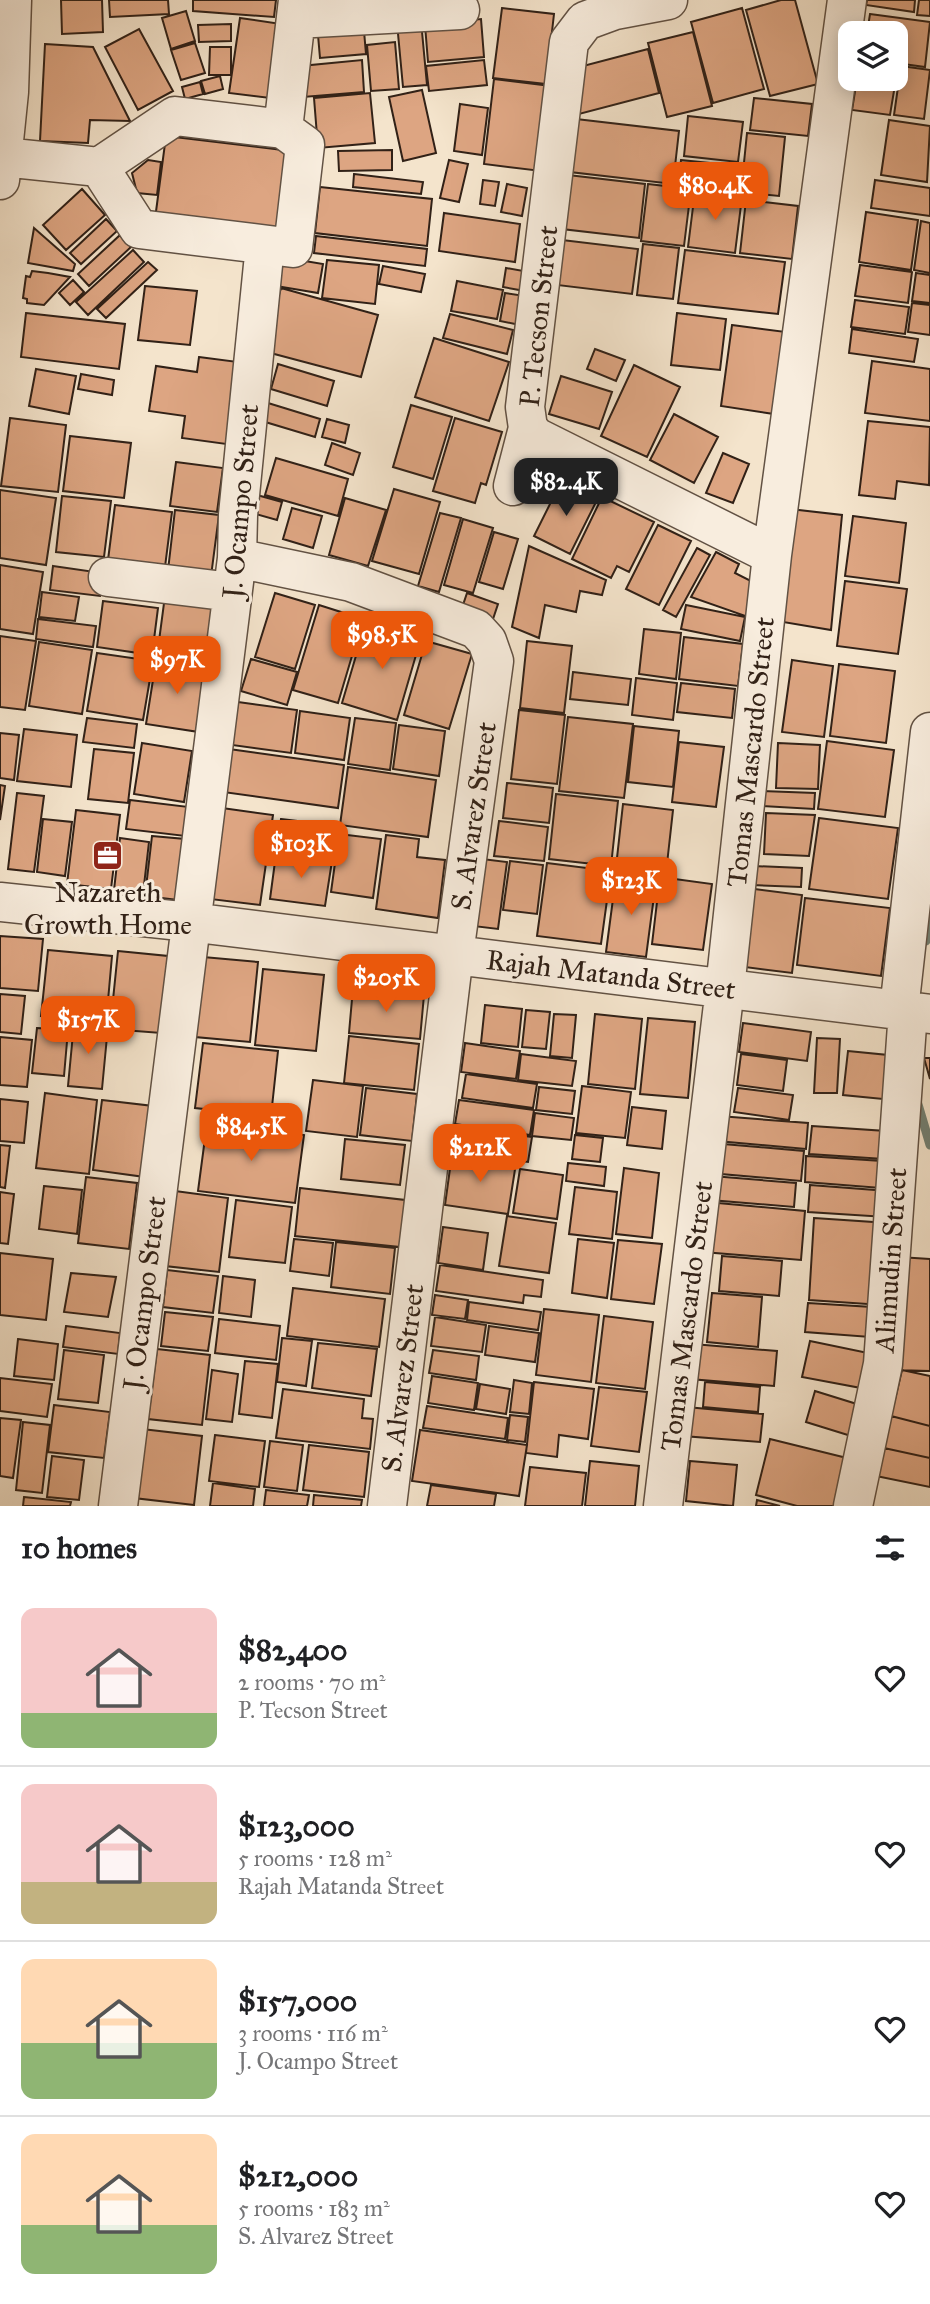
<!DOCTYPE html>
<html lang="en">
<head>
<meta charset="utf-8">
<style>
	:root { --surface:#fff; --page:#f6f6f6; --text:#202124; --muted:#757577; --line:#e0e0e0; --accent:#ea580c }
	body { margin:0; font-family:"IM FELL Great Primer",serif; background:var(--page); color:var(--text); height:100vh; display:flex; flex-direction:column; font-size:26px; white-space:nowrap }
	* { box-sizing:border-box; margin:0 }
	p { font-size:23px; color:var(--muted) }
	.icon { flex:none; width:38px; height:38px; fill:none; stroke:currentColor; stroke-width:2; stroke-linecap:round; stroke-linejoin:round }
	.map { position:relative; height:1506px; overflow:hidden }
	.drawer { display:flex; flex-direction:column; background:var(--surface); flex:1 }
	.drawer>* { flex:none }
	.controls { position:absolute; left:838px; top:21px; display:grid; gap:14px }
	.controls a { display:grid; place-items:center; width:70px; height:70px; border-radius:14px; background:var(--surface); box-shadow:0 4px 18px #0003; font-size:35px }
	.price { position:absolute; translate:-50% -60px; padding:0 16px; border-radius:14px; background:var(--accent); color:#fff; font-size:23px; line-height:46px; filter:drop-shadow(0 2px 4px #0008) }
	.price::after { content:''; position:absolute; left:50%; top:42px; width:21px; height:16px; margin-left:-10px; background:inherit; clip-path:polygon(0 0,100% 0,50% 100%) }
	.price.current { background:#222; color:#fff }
	ul { padding:0; list-style:none }
	li { display:flex; align-items:center; gap:21px; height:175px; padding:0 21px }
	li+li { border-top:2px solid var(--line) }
	li span { display:grid; place-items:center; flex:none; width:196px; height:140px; border-radius:14px; color:#555 }
	li>.icon { margin-inline-start:auto }
	span .icon { width:84px; height:84px; fill:#fffc; stroke-width:1 }
	li b { font-size:30px }
	h2 { display:flex; justify-content:space-between; align-items:center; height:84px; padding:0 21px; font-size:30px }
	.map>svg:first-child { display:block }
	.lines { fill:none; stroke-linecap:round; stroke-linejoin:round }
	.stream { stroke:#728073; stroke-width:9 }
	.building { fill:#dda582; stroke:#312117; stroke-width:2 }
	.minor-casing { stroke:#625244; stroke-width:41 }
	.minor { stroke:#f8edde; stroke-width:38 }
	.labels { text-anchor:middle; stroke-width:6; stroke-linejoin:round; paint-order:stroke }
	.street-label { font-size:28px; fill:#312117; stroke:#f8edde }
	.poi-label { font-size:28px; fill:#312117; stroke:#f8edde }
</style>
</head>
<body>
<div class="map">
<svg width="930" height="1506" viewBox="0 0 930 1506">
	<rect width="100%" height="100%" fill="#f4e4cc"/>
	<filter id="stains"><feTurbulence type="fractalNoise" baseFrequency=".00286" numOctaves="4"/><feColorMatrix values="0 0 0 0 .2 0 0 0 0 .09 0 0 0 0 .02 0 0 0 .5 -.17"/></filter>
	<radialGradient id="worn" r=".72"><stop offset=".6" stop-color="#630" stop-opacity="0"/><stop offset="1" stop-color="#630" stop-opacity=".3"/></radialGradient>
	<g class="lines">
		<path class="stream" d="M926,941L930,912
			M917,1101L930,1145"/>
	</g>
	<path class="building" d="M61,0H102L103,32L62,34Z
		M109,0H168L169,14L110,17Z
		M193,0H276L274,17L193,11Z
		M781,0H795L818,84L770,96L746,10Z
		M867,0H915L914,12L866,5Z
		M919,0H930V16L917,15Z
		M502,8L554,14L546,84L493,78Z
		M742,8L764,89L713,103L691,22Z
		M186,11L195,41L171,49L162,18Z
		M870,14L930,22L925,67L896,63V33H867Z
		M240,18L288,25L278,99L229,93Z
		M481,19L484,57L428,62L425,25Z
		M421,21L427,85L403,87L397,23Z
		M231,24V41L199,42L198,25Z
		M139,29L173,91L138,110L105,47Z
		M364,31L366,54L320,58L318,35Z
		M693,32L712,106L667,117L648,43Z
		M395,42L399,89L371,91L367,45Z
		M195,43L205,73L181,80L171,50Z
		M45,44L93,47L130,121L90,120L88,143L40,141Z
		M210,47H231V75H209Z
		M648,49L659,93L579,114L583,66Z
		M362,60L364,92L303,97L301,66Z
		M484,60L487,85L429,91L426,66Z
		M901,66L930,70L924,119L894,115Z
		M220,76L223,89L205,94L201,81Z
		M494,79L551,86L541,171L484,164Z
		M857,79H896L890,115L852,110Z
		M200,82L203,94L185,99L182,87Z
		M422,90L436,153L403,161L389,97Z
		M370,93L375,143L318,148L314,98Z
		M754,98L812,104L808,136L750,130Z
		M460,104L488,108L482,155L454,151Z
		M688,116L743,122L738,162L684,156Z
		M576,119L679,131L673,184L570,172Z
		M889,120L930,126L927,182L881,175Z
		M747,133L785,137L779,196L741,192Z
		M166,136L299,152L289,235L155,219Z
		M392,150V170L339,171L338,151Z
		M148,160L161,162L157,195L137,193L132,173Z
		M449,160L468,164L459,202L440,198Z
		M681,160L738,166L734,193L678,186Z
		M354,174L423,182L421,194L353,187Z
		M568,175L645,184L639,238L562,229Z
		M483,180L499,182L495,206L480,204Z
		M875,180L930,188V216L871,208Z
		M507,184L527,188L522,216L501,212Z
		M648,184L691,189L684,246L641,241Z
		M320,187L432,199L427,246L315,233Z
		M82,189L105,215L66,250L43,225Z
		M695,191L742,197L735,253L688,247Z
		M746,200L798,206L792,259L740,253Z
		M866,212L918,220L911,270L859,262Z
		M444,213L520,224L515,262L439,251Z
		M106,219L117,231L81,264L70,253Z
		M921,221L930,223V273L914,270Z
		M34,228L75,264L73,271L28,263Z
		M120,235L131,247L89,286L78,274Z
		M316,236L427,249L425,266L314,253Z
		M562,240L638,249L632,294L557,285Z
		M643,244L679,248L673,299L637,295Z
		M133,250L144,262L88,315L76,302Z
		M685,250L785,262L778,314L678,303Z
		M281,257L323,264L318,293L276,286Z
		M327,260L379,265L375,304L322,298Z
		M148,262L157,270L106,318L97,309Z
		M860,265L912,272L908,303L855,296Z
		M383,266L425,274L421,292L379,284Z
		M506,268L529,272L525,291L503,287Z
		M32,271L48,273L70,277L44,305L27,303V299L23,298L26,276L30,277Z
		M916,273L930,275V303L912,301Z
		M73,280L84,292L70,305L59,293Z
		M457,281L503,290L497,319L451,311Z
		M145,286L197,291L190,345L138,340Z
		M281,288L378,315L361,377L263,351Z
		M505,293L525,296L520,325L500,321Z
		M855,300L909,307L905,334L851,327Z
		M912,303L930,305V335L908,332Z
		M26,313L125,324L119,369L21,357Z
		M677,313L726,319L720,370L671,365Z
		M450,314L513,330L507,354L443,338Z
		M732,325L786,332L774,414L721,406Z
		M852,329L918,339L914,362L849,353Z
		M434,338L509,362L489,421L415,397Z
		M595,349L625,360L616,381L587,369Z
		M199,357L238,362L226,444L182,438L185,416L149,411L156,366L197,372Z
		M872,361L930,369V421L865,413Z
		M278,364L334,381L327,406L271,389Z
		M634,365L680,387L647,457L601,436Z
		M36,369L76,376L69,414L29,406Z
		M81,374L114,380L112,395L78,389Z
		M561,376L612,392L599,429L549,414Z
		M268,403L320,419L315,437L262,421Z
		M411,405L452,417L433,479L393,467Z
		M674,414L718,437L694,483L650,460Z
		M10,418L66,425L58,492L1,486Z
		M455,418L502,432L486,485L481,483L475,503L433,491Z
		M327,419L349,425L345,443L322,437Z
		M868,421L930,427L929,485L897,481L895,499L859,495Z
		M70,436L131,443L124,498L63,491Z
		M332,443L360,453L353,475L325,465Z
		M723,453L749,464L733,503L706,493Z
		M276,458L348,479L338,516L265,495Z
		M176,462L223,468L217,512L170,506Z
		M561,482L597,500L570,554L534,536Z
		M394,489L440,502L419,574L372,561Z
		M0,490L56,498L46,565L0,558Z
		M257,495L282,502L277,520L252,513Z
		M62,496L111,501L104,557L56,552Z
		M602,497L654,522L629,572L617,566L611,578L572,559Z
		M345,498L386,510L368,566L329,555Z
		M115,505L172,512L165,567L108,560Z
		M292,508L322,516L313,548L283,539Z
		M790,509L842,515L831,630L783,622Z
		M175,510L219,515L210,584L167,579Z
		M440,513L461,518L439,592L418,586Z
		M853,516L906,523L899,583L845,576Z
		M463,519L493,528L473,593L444,585Z
		M658,525L691,541L659,605L626,589Z
		M494,532L518,539L503,589L479,582Z
		M529,546L606,580L602,595L580,591L576,612L545,605L539,638L512,627Z
		M697,548L710,555L676,617L663,610Z
		M716,552L739,564L735,573L751,581L748,617L691,597Z
		M0,565L43,572L33,634L0,629Z
		M53,566L102,573L100,596L50,590Z
		M845,581L907,589L898,654L837,646Z
		M166,588L217,594L208,661L157,656Z
		M42,592L79,597L75,621L39,617Z
		M275,593L315,605L295,669L255,657Z
		M467,593L498,604L491,625L460,614Z
		M103,601L158,608L152,655L97,647Z
		M319,605L363,619L338,703L293,690Z
		M686,605L745,617L740,641L681,629Z
		M38,619L96,626L93,647L36,639Z
		M366,622L421,638L397,720L342,703Z
		M644,629L681,633L676,679L639,674Z
		M0,636L36,641L25,710L0,707Z
		M684,637L743,644L738,686L679,679Z
		M426,641L472,654L449,729L404,715Z
		M527,641L572,646L564,713L520,708Z
		M39,642L92,650L82,714L29,706Z
		M97,653L153,661L143,720L87,711Z
		M251,659L297,672L287,705L241,691Z
		M792,660L833,666L824,737L782,732Z
		M156,661L209,669L199,732L146,724Z
		M839,664L895,671L886,743L830,736Z
		M573,672L631,679L628,705L570,699Z
		M636,678L677,683L673,720L632,715Z
		M681,683L735,689L732,718L677,712Z
		M238,702L297,710L291,753L232,745Z
		M519,710L565,715L557,784L511,779Z
		M300,711L350,718L344,760L295,753Z
		M568,717L633,724L624,798L559,791Z
		M87,718L137,724L134,748L83,742Z
		M355,718L396,723L390,770L348,764Z
		M399,725L445,731L439,776L393,769Z
		M634,726L679,731L673,787L628,782Z
		M24,729L77,735L71,787L17,781Z
		M0,733L19,735L14,780L0,778Z
		M827,741L894,750L885,817L818,809Z
		M679,742L724,747L716,807L672,802Z
		M142,743L192,751L184,802L134,794Z
		M778,743L820,745L818,789L776,788Z
		M94,749L134,753L128,803L88,799Z
		M229,749L344,765L338,808L223,792Z
		M348,767L436,780L428,837L340,825Z
		M507,783L553,788L549,823L503,818Z
		M0,785L5,786L0,820Z
		M762,791L815,793L814,809L761,806Z
		M17,793L44,796L34,872L8,869Z
		M556,794L618,801L611,866L549,859Z
		M130,800L189,807L185,836L126,829Z
		M623,804L673,810L666,873L616,867Z
		M222,808L273,815L260,905L210,899Z
		M76,810L120,815L111,889L67,884Z
		M766,813L815,815L809,856L764,854Z
		M819,818L898,828L888,899L809,889Z
		M43,819L72,822L65,876L37,872Z
		M281,819L332,825L327,854L277,847Z
		M499,821L548,827L544,861L494,856Z
		M339,834L381,839L373,898L331,892Z
		M386,835L419,839L417,857L445,860L438,918L376,909Z
		M152,836L185,839L178,900L145,896Z
		M120,838L149,842L143,894L114,890Z
		M276,854L332,861L325,906L270,899Z
		M482,859L507,862L498,929L473,926Z
		M510,861L543,865L537,914L503,910Z
		M547,863L611,871L601,944L537,936Z
		M753,866L802,868L801,887L752,885Z
		M616,876L656,881L646,957L606,952Z
		M660,877L712,884L703,950L652,944Z
		M747,888L802,895L792,973L737,966Z
		M805,898L890,908L881,976L797,965Z
		M0,936L43,939L38,991L0,988Z
		M48,950L112,956L106,1023L41,1016Z
		M118,951L168,956L161,1033L110,1029Z
		M203,957L258,962L250,1042L195,1037Z
		M263,969L324,975L316,1051L255,1045Z
		M353,988L424,995L420,1039L349,1033Z
		M0,994L25,996L21,1034L0,1032Z
		M485,1005L522,1009L518,1047L481,1043Z
		M526,1010L550,1012L546,1049L522,1047Z
		M554,1014L576,1015L572,1058L550,1056Z
		M595,1014L642,1019L635,1089L588,1084Z
		M648,1018L695,1022L688,1098L640,1094Z
		M74,1023L108,1026L102,1089L68,1086Z
		M743,1023L811,1032L807,1061L739,1052Z
		M37,1028L68,1030L64,1076L32,1073Z
		M349,1036L419,1044L414,1090L344,1083Z
		M0,1037L32,1040L27,1087L0,1085Z
		M817,1038L840,1039L837,1093H814Z
		M203,1043L278,1051L271,1116L195,1108Z
		M465,1043L520,1051L516,1079L461,1072Z
		M848,1051L898,1056L893,1100L843,1095Z
		M521,1054L576,1061L572,1086L518,1080Z
		M741,1054L787,1060L783,1091L737,1085Z
		M924,1058H930V1079Z
		M466,1074L537,1084L533,1108L462,1098Z
		M313,1080L363,1086L357,1137L306,1131Z
		M582,1086L631,1092L625,1138L576,1133Z
		M539,1087L575,1091L572,1114L536,1110Z
		M366,1088L417,1094L412,1141L360,1135Z
		M738,1088L793,1095L789,1120L734,1112Z
		M45,1093L97,1100L89,1174L36,1168Z
		M0,1099L28,1102L24,1143L0,1141Z
		M102,1100L153,1106L145,1177L93,1170Z
		M459,1100L534,1110L530,1135L455,1124Z
		M632,1107L666,1111L662,1149L627,1145Z
		M535,1113L574,1118L571,1140L532,1136Z
		M719,1116L808,1123L806,1149L717,1141Z
		M207,1123L304,1135L295,1203L198,1191Z
		M812,1126L886,1131L884,1159L809,1154Z
		M456,1127L532,1137L528,1162L452,1152Z
		M575,1135L603,1138L600,1162L572,1159Z
		M345,1139L405,1145L400,1185L341,1179Z
		M723,1144L804,1151L801,1181L721,1174Z
		M0,1145L10,1146L5,1188L0,1187Z
		M452,1154L516,1163L508,1214L445,1205Z
		M806,1156L882,1161L881,1188L805,1182Z
		M568,1163L606,1167L604,1186L566,1181Z
		M624,1168L659,1173L652,1238L616,1234Z
		M520,1169L563,1175L557,1219L513,1213Z
		M712,1176L796,1183L794,1207L710,1200Z
		M86,1177L137,1183L129,1249L78,1243Z
		M810,1185L888,1191L886,1217L808,1212Z
		M44,1186L82,1190L77,1234L39,1229Z
		M575,1187L617,1192L612,1239L569,1234Z
		M300,1188L405,1200L400,1247L295,1236Z
		M175,1191L228,1198L219,1272L165,1266Z
		M0,1192L14,1194L8,1244L0,1243Z
		M236,1200L292,1207L285,1263L229,1257Z
		M707,1202L805,1211L801,1260L703,1252Z
		M507,1216L556,1223L549,1273L499,1266Z
		M814,1218L888,1223L882,1305L809,1300Z
		M443,1227L488,1233L483,1270L438,1263Z
		M294,1239L333,1243L329,1276L290,1271Z
		M578,1239L614,1243L607,1298L572,1293Z
		M618,1240L662,1244L654,1304L611,1299Z
		M336,1242L395,1248L390,1294L331,1287Z
		M0,1253L53,1259L46,1320L0,1315Z
		M722,1256L782,1261L779,1296L719,1291Z
		M899,1257L930,1259V1371L893,1370Z
		M440,1265L543,1280L541,1297L524,1295L523,1303L436,1291Z
		M167,1270L218,1276L213,1313L163,1307Z
		M71,1273L116,1277L108,1317L64,1312Z
		M223,1276L255,1280L251,1317L219,1313Z
		M293,1288L385,1299L379,1347L287,1336Z
		M712,1293L762,1297L758,1347L707,1342Z
		M435,1295L468,1300L465,1319L432,1315Z
		M469,1302L541,1312L538,1330L467,1320Z
		M808,1303L872,1307L870,1337L805,1332Z
		M544,1309L599,1315L591,1382L536,1375Z
		M165,1312L213,1317L208,1351L161,1346Z
		M604,1316L653,1322L645,1389L596,1383Z
		M435,1317L486,1325L482,1352L431,1346Z
		M219,1319L280,1326L276,1360L215,1353Z
		M66,1326L120,1333L118,1354L63,1347Z
		M489,1326L539,1333L535,1362L485,1355Z
		M282,1338L312,1341L306,1386L277,1382Z
		M18,1339L58,1344L54,1380L14,1376Z
		M810,1341L868,1353L861,1388L802,1377Z
		M318,1343L377,1349L371,1396L312,1388Z
		M693,1344L777,1351L774,1386L690,1379Z
		M157,1349L210,1355L202,1425L148,1419Z
		M64,1350L104,1355L98,1403L58,1399Z
		M433,1350L479,1356L476,1380L429,1373Z
		M245,1361L278,1364L272,1418L239,1414Z
		M212,1370L238,1374L232,1422L206,1419Z
		M902,1370L930,1376V1426L891,1416Z
		M432,1376L478,1383L474,1410L428,1403Z
		M0,1378L52,1384L47,1417L0,1411Z
		M514,1380L532,1383L529,1414L510,1412Z
		M534,1382L594,1389L588,1439L559,1435L557,1457L526,1453Z
		M705,1382L760,1387L758,1412L703,1407Z
		M480,1384L510,1389L506,1414L476,1409Z
		M599,1387L647,1392L639,1452L591,1446Z
		M283,1389L364,1399L362,1418L373,1419L370,1449L276,1438Z
		M815,1391L860,1405L851,1436L806,1422Z
		M54,1405L110,1412L104,1458L48,1452Z
		M427,1406L508,1418L505,1439L423,1428Z
		M686,1407L763,1414L760,1442L683,1436Z
		M510,1415L528,1417L525,1442L507,1440Z
		M891,1416L930,1426V1458L884,1448Z
		M0,1418L21,1420L13,1478L0,1476Z
		M23,1422L50,1425L42,1493L16,1490Z
		M142,1429L202,1436L194,1505L134,1498Z
		M420,1430L527,1445L519,1496L412,1481Z
		M215,1435L265,1441L259,1487L209,1481Z
		M770,1439L855,1460L843,1506H797L756,1495Z
		M270,1441L303,1445L297,1491L264,1487Z
		M309,1445L369,1452L364,1497L303,1490Z
		M884,1448L930,1458V1487L876,1476Z
		M52,1456L84,1460L79,1500L47,1497Z
		M590,1461L639,1466L635,1506H585Z
		M690,1461L737,1465L733,1506L686,1501Z
		M530,1467L586,1473L582,1506H525Z
		M213,1483L255,1489L253,1506H210Z
		M431,1485L496,1494L494,1506H427Z
		M266,1490L309,1495L307,1506H264Z
		M314,1495L362,1500L361,1506H313Z
		M24,1497L71,1502L70,1506H23Z
		M757,1500L780,1506H756Z"/>
	<g class="lines">
		<defs>
			<path id="minor" d="M668,0L615,10L585,21L569,42L525,407L528,428L536,437L772,555
				M296,19L460,10
				M283,129L298,0
				M3,157L99,167L175,116L283,129L305,145L293,248L139,229L99,167
				M0,180L9,92L12,0
				M513,486L528,428
				M237,558L351,582L476,629L487,641L494,661L454,954L387,1506
				M108,577L232,592
				M0,902L190,922L930,1014
				M899,1010L930,732
				M118,1506L237,558L238,515L265,245
				M663,1506L725,988L772,555L847,0
				M853,1506L883,1364L908,1011"/>
		</defs>
		<use href="#minor" class="minor-casing"/>
		<use href="#minor" class="minor"/>
	</g>
	<defs>
		<symbol id="office-square" viewBox="-11 -11 22 22"><rect x="-9" y="-9" width="18" height="18" rx="4" fill="#8f2418" stroke="#f8edde"/><path d="M-6-3h4V-5.5h4V-3h4V5H-6ZM-1-4.5V-3h2v-1.5ZM-6 0V1H6V0Z" fill="#fff"/></symbol>
	</defs>
	<g fill-rule="evenodd">
		<use href="#office-square" x="90" y="838" width="35" height="35"/>
	</g>
	<g class="labels">
		<g class="street-label">
			<text transform="translate(538 316) rotate(-84)" y="10">P. Tecson Street</text>
			<text transform="translate(240 501) rotate(-85)" y="10">J. Ocampo Street</text>
			<text transform="translate(750 752) rotate(-84)" y="10">Tomas Mascardo Street</text>
			<text transform="translate(473 816) rotate(-82)" y="10">S. Alvarez Street</text>
			<text transform="translate(611 974) rotate(7)" y="10">Rajah Matanda Street</text>
			<text transform="translate(890 1260) rotate(-86)" y="10">Alimudin Street</text>
			<text transform="translate(144 1293) rotate(-83)" y="10">J. Ocampo Street</text>
			<text transform="translate(686 1316) rotate(-83)" y="10">Tomas Mascardo Street</text>
			<text transform="translate(402 1378) rotate(-83)" y="10">S. Alvarez Street</text>
		</g>
		<g class="poi-label">
			<text x="108" y="902">Nazareth<tspan x="108" dy="32">Growth Home</tspan></text>
		</g>
	</g>
	<rect width="100%" height="100%" filter="url(#stains)"/>
	<rect width="100%" height="100%" fill="url(#worn)"/>
</svg>
<div class="controls">
<a><svg class="icon" aria-label="layers" viewBox="0 0 24 24"><path d="M12 4l9 5-9 5-9-5zM3 14l9 5 9-5"/></svg></a>
</div>
<b class="price" style="left:715px;top:222px">$80.4K</b>
<b class="price current" style="left:566px;top:518px">$82.4K</b>
<b class="price" style="left:382px;top:671px">$98.5K</b>
<b class="price" style="left:177px;top:696px">$97K</b>
<b class="price" style="left:301px;top:880px">$103K</b>
<b class="price" style="left:631px;top:917px">$123K</b>
<b class="price" style="left:386px;top:1014px">$205K</b>
<b class="price" style="left:88px;top:1056px">$157K</b>
<b class="price" style="left:251px;top:1163px">$84.5K</b>
<b class="price" style="left:480px;top:1184px">$212K</b>
</div>
<section class="drawer">
<h2>10 homes<svg class="icon" aria-label="filters" viewBox="0 0 24 24"><path d="M4 7h16M4 17h16"/><circle cx="9" cy="7" r="2"/><circle cx="15" cy="17" r="2"/></svg></h2>
<ul>
<li><span style="background:linear-gradient(#f6c9c9 75%,#8fb573 0)"><svg class="icon" aria-label="home" viewBox="0 0 24 24"><path d="M3 11l9-7 9 7M6 9v11h12V9"/></svg></span><div><b>$82,400</b><p>2 rooms · 70 m²</p><p>P. Tecson Street</p></div><svg class="icon" aria-label="heart" viewBox="0 0 24 24"><path d="M12 20l-8-8c-3-5 5-10 8-4 3-6 11-1 8 4z"/></svg></li>
<li><span style="background:linear-gradient(#f6c9c9 70%,#c2b280 0)"><svg class="icon" aria-label="home" viewBox="0 0 24 24"><path d="M3 11l9-7 9 7M6 9v11h12V9"/></svg></span><div><b>$123,000</b><p>5 rooms · 128 m²</p><p>Rajah Matanda Street</p></div><svg class="icon" aria-label="heart" viewBox="0 0 24 24"><path d="M12 20l-8-8c-3-5 5-10 8-4 3-6 11-1 8 4z"/></svg></li>
<li><span style="background:linear-gradient(#ffd9b3 60%,#8fb573 0)"><svg class="icon" aria-label="home" viewBox="0 0 24 24"><path d="M3 11l9-7 9 7M6 9v11h12V9"/></svg></span><div><b>$157,000</b><p>3 rooms · 116 m²</p><p>J. Ocampo Street</p></div><svg class="icon" aria-label="heart" viewBox="0 0 24 24"><path d="M12 20l-8-8c-3-5 5-10 8-4 3-6 11-1 8 4z"/></svg></li>
<li><span style="background:linear-gradient(#ffd9b3 65%,#8fb573 0)"><svg class="icon" aria-label="home" viewBox="0 0 24 24"><path d="M3 11l9-7 9 7M6 9v11h12V9"/></svg></span><div><b>$212,000</b><p>5 rooms · 183 m²</p><p>S. Alvarez Street</p></div><svg class="icon" aria-label="heart" viewBox="0 0 24 24"><path d="M12 20l-8-8c-3-5 5-10 8-4 3-6 11-1 8 4z"/></svg></li>
</ul>
</section>
</body>
</html>
